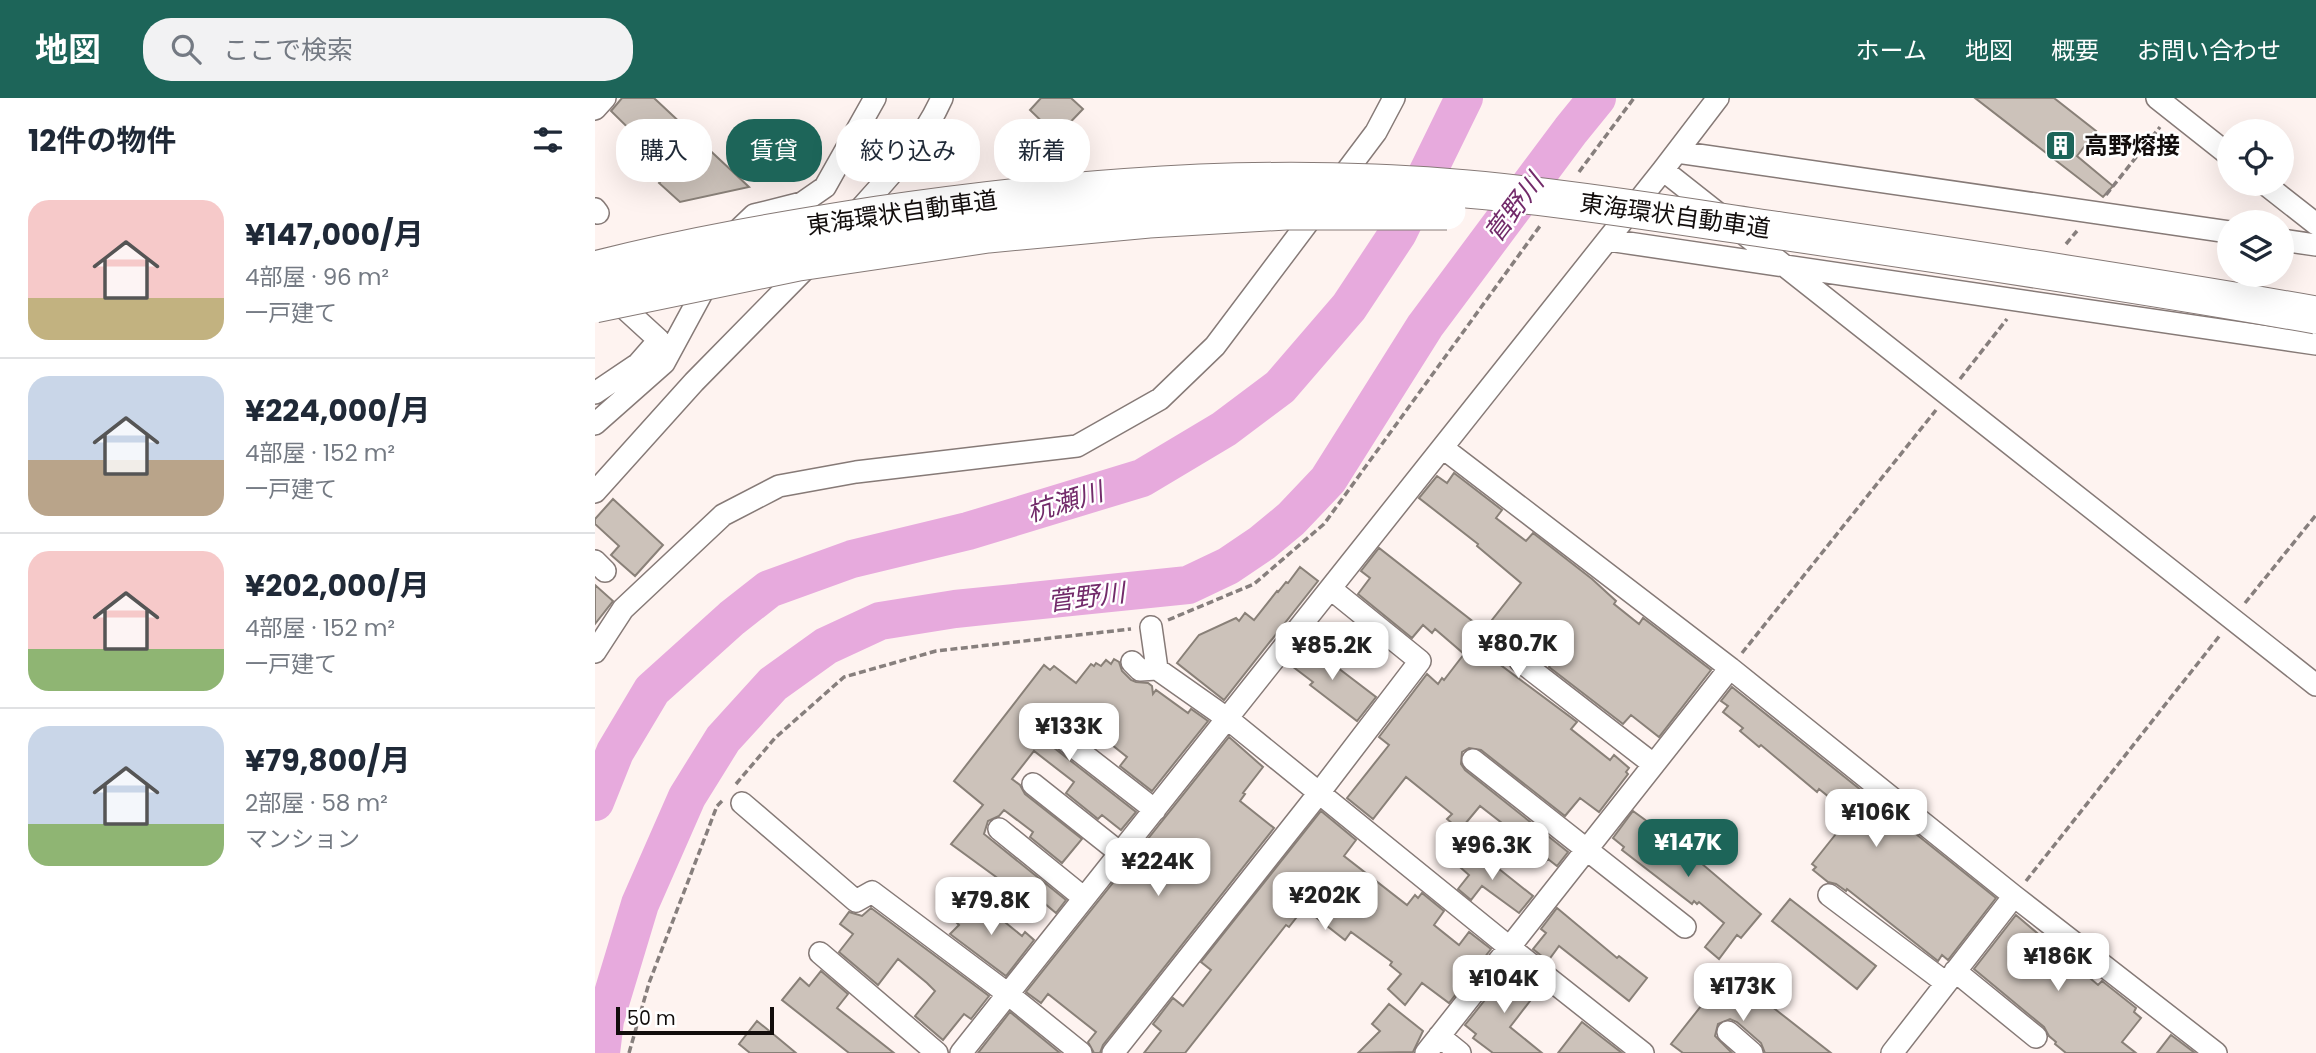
<!DOCTYPE html>
<html lang="ja">
<head>
<meta charset="utf-8">
<style>
	:root { --surface:#fff; --page:#f2f2f3; --text:#1f2937; --muted:#747a83; --line:#e0e1e3; --accent:#1d6559 }
	body { margin:0; font-family:Poppins,"Noto Sans JP",sans-serif; background:var(--page); color:var(--text); height:100vh; display:flex; flex-direction:column; font-size:26px; white-space:nowrap }
	* { box-sizing:border-box; margin:0 }
	p { font-size:23px; color:var(--muted) }
	.icon { flex:none; width:38px; height:38px; fill:none; stroke:currentColor; stroke-width:2; stroke-linecap:round; stroke-linejoin:round }
	.map { position:relative; flex:1; overflow:hidden }
	.drawer { display:flex; flex-direction:column; background:var(--surface); width:595px }
	.drawer>* { flex:none }
	.banner { position:absolute; left:21px; top:21px; width:665px; height:63px; display:flex; gap:14px }
	.controls { position:absolute; left:1622px; top:21px; display:grid; gap:14px }
	.controls a { display:grid; place-items:center; width:77px; height:77px; border-radius:50%; background:var(--surface); box-shadow:0 7px 28px #0002; font-size:35px }
	.scale { position:absolute; left:21px; bottom:18px; width:158px; box-sizing:border-box; padding-left:7px; border:4px solid #120d0c; border-top:0; font-size:19px; line-height:24px; white-space:nowrap; color:#120d0c; -webkit-text-stroke:5px #fff; paint-order:stroke }
	.price { position:absolute; translate:-50% -60px; padding:0 16px; border-radius:14px; background:#fff; color:#222; font-size:23px; line-height:46px; filter:drop-shadow(0 2px 4px #0008) }
	.price::after { content:''; position:absolute; left:50%; top:42px; width:21px; height:16px; margin-left:-10px; background:inherit; clip-path:polygon(0 0,100% 0,50% 100%) }
	.price.current { background:var(--accent); color:#fff }
	ul { padding:0; list-style:none }
	li { display:flex; align-items:center; gap:21px; height:175px; padding:0 28px }
	li+li { border-top:2px solid var(--line) }
	li span { display:grid; place-items:center; flex:none; width:196px; height:140px; border-radius:21px; color:#555 }
	li>.icon { margin-inline-start:auto }
	span .icon { width:84px; height:84px; fill:#fffc; stroke-width:1 }
	li b { font-size:30px }
	h2 { display:flex; justify-content:space-between; align-items:center; height:84px; padding:0 28px; font-size:30px }
	.tag { padding:0 24px; border-radius:28px; background:var(--surface); box-shadow:0 7px 28px #0002; font-size:24px; line-height:63px }
	.tag.current { background:var(--accent); color:#fff }
	header { display:flex; align-items:center; gap:42px; box-sizing:border-box; height:98px; padding:0 35px; background:var(--accent); color:#fff }
	header strong { font-size:33px }
	nav { display:flex; gap:38px; margin-inline-start:auto; font-size:24px }
	.search { width:490px; height:63px; background:var(--page); display:flex; align-items:center; gap:18px; box-sizing:border-box; padding:0 24px; border-radius:28px; color:var(--muted); font-size:26px }
	main { display:flex; flex:1; min-height:0 }
	.map>svg:first-child { display:block }
	.lines { fill:none; stroke-linecap:round; stroke-linejoin:round }
	.river { stroke:#e7aadd; stroke-width:38 }
	.building { fill:#ccc2ba; stroke:#898078; stroke-width:2 }
	.street-casing { stroke:#867a77; stroke-width:24 }
	.path { stroke:#877f7d; stroke-width:3.5; stroke-dasharray:7 3.5; stroke-linecap:butt }
	.street { stroke:#fff; stroke-width:21 }
	.highway-bridge-casing { stroke:#867a77; stroke-width:39; stroke-linecap:butt }
	.highway-bridge { stroke:#fff; stroke-width:37 }
	.labels { text-anchor:middle; stroke-width:5; stroke-linejoin:round; paint-order:stroke }
	.poi-label { font-size:24px; font-weight:bold; fill:#120d0c; stroke:#fff; text-anchor:start }
	.street-label { font-size:24px; fill:#120d0c; stroke:#fff }
	.water-label { font-size:26px; font-style:italic; fill:#722b6a; stroke:#fff }
</style>
</head>
<body>
<header>
<strong>地図</strong>
<div class="search"><svg class="icon" aria-label="search" viewBox="0 0 24 24"><circle cx="10" cy="10" r="6"/><path d="M15 15l6 6"/></svg>ここで検索</div>
<nav><a>ホーム</a><a>地図</a><a>概要</a><a>お問い合わせ</a></nav>
</header>
<main>
<section class="drawer">
<h2>12件の物件<svg class="icon" aria-label="filters" viewBox="0 0 24 24"><path d="M4 7h16M4 17h16"/><circle cx="9" cy="7" r="2"/><circle cx="15" cy="17" r="2"/></svg></h2>
<ul>
<li><span style="background:linear-gradient(#f6c9c9 70%,#c2b280 0)"><svg class="icon" aria-label="home" viewBox="0 0 24 24"><path d="M3 11l9-7 9 7M6 9v11h12V9"/></svg></span><div><b>¥147,000/月</b><p>4部屋 · 96 m²</p><p>一戸建て</p></div></li>
<li><span style="background:linear-gradient(#c9d6e8 60%,#b9a48a 0)"><svg class="icon" aria-label="home" viewBox="0 0 24 24"><path d="M3 11l9-7 9 7M6 9v11h12V9"/></svg></span><div><b>¥224,000/月</b><p>4部屋 · 152 m²</p><p>一戸建て</p></div></li>
<li><span style="background:linear-gradient(#f6c9c9 70%,#8fb573 0)"><svg class="icon" aria-label="home" viewBox="0 0 24 24"><path d="M3 11l9-7 9 7M6 9v11h12V9"/></svg></span><div><b>¥202,000/月</b><p>4部屋 · 152 m²</p><p>一戸建て</p></div></li>
<li><span style="background:linear-gradient(#c9d6e8 70%,#8fb573 0)"><svg class="icon" aria-label="home" viewBox="0 0 24 24"><path d="M3 11l9-7 9 7M6 9v11h12V9"/></svg></span><div><b>¥79,800/月</b><p>2部屋 · 58 m²</p><p>マンション</p></div></li>
</ul>
</section>
<div class="map">
<svg width="1721" height="955" viewBox="0 0 1721 955">
	<rect width="100%" height="100%" fill="#fef3f0"/>
	<g class="lines">
		<path class="river" d="M0,704L20,654L57,592L137,520L174,491L257,461L373,433L547,380L629,331L685,289L754,209L803,135L869,0
			M6,955L10,922L45,806L92,699L128,641L178,586L231,548L285,523L360,511L593,487L633,468L667,445L696,421L733,382L830,228L976,32L1002,0"/>
	</g>
	<path class="building" d="M27,0H59L154,89L85,104L64,85L76,72L16,13Z
		M446,0H476L488,11L462,38L435,12Z
		M1380,0H1459L1501,33L1482,58L1518,88L1508,99Z
		M859,375L907,412L901,420L931,443L938,435L997,481L1021,503L1019,506L1044,526L1048,520L1116,572L1064,639L1036,617L1028,626L954,569L960,560L917,526L891,556L982,624L976,631L1015,662L1019,657L1034,670L1031,674L1033,676L1004,714L985,700L970,718L886,652L874,650L867,654L866,666L870,672L973,754L962,768L953,761L950,764L932,749L934,746L885,708L865,732L852,721L857,716L811,679L778,721L752,700L794,647L784,639L832,576L843,586L847,580L849,582L869,556L840,531L837,535L828,527L817,540L763,496L775,480L766,473L784,450L889,532L926,485L882,448L883,446L824,400L842,378L852,385Z
		M18,401L68,447L40,478L16,457L24,448L0,426V421Z
		M705,469L723,483L629,602L582,565L604,537L641,520L644,523L650,515L659,522L682,493L683,494L691,484L693,485Z
		M0,487L18,503L0,526Z
		M709,544L781,599L762,623L715,587L718,584L693,565Z
		M519,561L524,564L527,573L536,582L541,584L553,585L557,588L558,596L561,592L593,615L596,611L613,623L557,693L525,668L532,659L507,639L500,649L450,610L439,609L433,612L430,620L435,631L541,714L526,732L507,717L503,721L471,695L479,684L439,653L417,681L425,687L430,696L487,741L467,765L435,739L438,734L409,712L404,718L393,723L389,736L471,802L461,815L449,805L444,811L409,782L408,784L356,746L388,707L359,683L449,567L455,572L459,568L481,585L496,566L499,568L501,565L506,568L511,562L516,566Z
		M1137,589L1401,800L1353,862L1347,857L1343,863L1252,791L1251,793L1241,786L1233,784L1218,772L1221,769L1217,766L1256,717L1224,691L1222,694L1166,647L1164,649L1145,633L1148,630L1128,614L1133,608L1126,603Z
		M634,639L668,669L648,695L650,696L645,703L679,730L508,947L505,955H499L493,944L501,934L453,896L446,905L431,894Z
		M726,713L761,742L749,758L812,807L820,797L823,800L827,795L849,813L839,827L864,847L874,834L896,851L854,905L827,885L810,907L793,891L806,876L795,867L797,864L756,834L750,842L709,810L694,829L691,827L590,955H549L566,933L558,926L578,900L588,908L616,872L606,864Z
		M1038,713L1086,748L1166,816L1146,840L1142,837L1124,861L1110,849L1129,825L1104,804L1102,806L1099,803L1097,806L1027,752L1029,749L1018,740Z
		M879,751L938,798L924,815L887,788L876,802L863,791L874,777L865,769Z
		M379,799L427,838L430,834L439,842L411,878L355,836L364,827L360,823Z
		M1195,801L1281,868L1262,891L1177,823Z
		M276,810L394,898L376,921L369,916L348,942L320,918L340,893L332,885L303,861L283,887L244,854L258,836L245,826L254,814L267,818Z
		M962,810L1022,860L1024,858L1052,880L1034,903L964,848L953,863L938,851L951,835L946,831Z
		M1421,817L1503,887L1507,883L1541,910L1539,914L1546,920L1527,944L1541,955H1471L1460,946L1461,944L1454,938L1449,929L1379,871Z
		M917,868L945,890L915,929L947,955H898L878,940L881,936L870,927Z
		M226,873L253,896L242,910L299,955H254L187,902L205,880L214,888Z
		M1133,874L1157,893L1236,955H1170L1166,945L1142,924L1135,921L1123,926L1120,938L1137,955H1088L1076,946Z
		M794,906L828,933L818,954L763,955L785,933L777,926Z
		M415,914L465,955H383Z
		M162,923L183,940L201,955H155L144,946Z
		M987,924L1027,955H963Z
		M1576,937L1600,955H1562Z"/>
	<g class="lines">
		<defs>
			<path id="street" d="M1562,0L1634,57
				M0,11L10,0
				M1082,54L1634,134
				M1068,72L1721,587
				M1670,86L1721,126
				M0,111L3,115
				M256,121C290,83 326,47 347,0
				M136,139L159,117L207,105L230,89L280,0
				M1013,142L1721,246
				M1687,142L1721,147
				M0,295L43,266L64,242L17,199
				M0,326L69,265L115,180
				M848,350L1135,570L1419,798L1621,955
				M0,394L99,284L216,165
				M0,463L10,473
				M556,529L562,571L633,621L914,849L1048,955
				M0,554L28,511L128,417L184,388L261,374L482,348L565,301L620,248L781,34L799,0
				M925,563L1058,666
				M537,564L545,572L562,571
				M443,621L560,712
				M878,662L1090,829
				M438,686L525,755
				M147,705L261,803L277,794L413,896L486,955
				M404,731L489,800
				M1234,797L1351,885
				M225,855L342,955
				M1360,873L1441,939
				M1133,934L1157,955
				M844,938L865,955
				M366,955L1068,72L1123,0
				M518,955L724,695L825,563L736,491
				M831,955L1135,570
				M1297,955L1419,798"/>
		</defs>
		<use href="#street" class="street-casing"/>
		<path class="path" d="M984,74L1039,0
			M1511,97L1565,29
			M1471,146L1482,133
			M1365,281L1412,221
			M1650,505L1721,417
			M573,522L659,486L729,426L945,128
			M1147,555L1341,312
			M141,686L180,640L249,579L341,553L536,531
			M1431,783L1626,536
			M34,955L54,885L122,708L127,703"/>
		<use href="#street" class="street"/>
		<defs>
			<path id="highway-bridge" d="M0,172C93,148 188,132 283,117C447,93 613,78 779,85C915,90 1051,113 1186,133C1365,159 1543,186 1721,217
				M0,206L204,164L393,136L554,121L691,113H852"/>
		</defs>
		<use href="#highway-bridge" class="highway-bridge-casing"/>
		<use href="#highway-bridge" class="highway-bridge"/>
	</g>
	<defs>
		<symbol id="building-square" viewBox="-11 -11 22 22"><rect x="-9" y="-9" width="18" height="18" rx="4" fill="#1d6559" stroke="#fff"/><path d="M-4-6H4V6H1V3H-1V6H-4ZM-2.5-4.3h1.7v1.8h-1.7ZM.8-4.3h1.7v1.8H.8ZM-2.5-1h1.7V.8h-1.7ZM.8-1h1.7V.8H.8Z" fill="#fff"/></symbol>
	</defs>
	<g fill-rule="evenodd">
		<use href="#building-square" x="1448" y="30" width="35" height="35"/>
	</g>
	<g class="labels">
		<g class="poi-label">
			<text x="1489" y="56">高野熔接</text>
		</g>
		<g class="street-label">
			<text transform="translate(307 115) rotate(-8)" y="8">東海環状自動車道</text>
			<text transform="translate(1080 118) rotate(8)" y="8">東海環状自動車道</text>
		</g>
		<g class="water-label">
			<text transform="translate(919 110) rotate(-53)" y="9">菅野川</text>
			<text transform="translate(470 404) rotate(-17)" y="9">杭瀬川</text>
			<text transform="translate(491 499) rotate(-7)" y="9">菅野川</text>
		</g>
	</g>
</svg>
<div class="controls">
<a><svg class="icon" aria-label="locate" viewBox="0 0 24 24"><circle cx="12" cy="12" r="6"/><path d="M12 2v4M12 18v4M2 12h4M18 12h4"/></svg></a>
<a><svg class="icon" aria-label="layers" viewBox="0 0 24 24"><path d="M12 4l9 5-9 5-9-5zM3 14l9 5 9-5"/></svg></a>
</div>
<div class="scale">50 m</div>
<b class="price" style="left:923px;top:582px">¥80.7K</b>
<b class="price" style="left:737px;top:584px">¥85.2K</b>
<b class="price" style="left:474px;top:665px">¥133K</b>
<b class="price" style="left:1281px;top:751px">¥106K</b>
<b class="price current" style="left:1093px;top:781px">¥147K</b>
<b class="price" style="left:897px;top:784px">¥96.3K</b>
<b class="price" style="left:563px;top:800px">¥224K</b>
<b class="price" style="left:730px;top:834px">¥202K</b>
<b class="price" style="left:396px;top:839px">¥79.8K</b>
<b class="price" style="left:1463px;top:895px">¥186K</b>
<b class="price" style="left:909px;top:917px">¥104K</b>
<b class="price" style="left:1148px;top:925px">¥173K</b>
<div class="banner">
<a class="tag">購入</a>
<a class="tag current">賃貸</a>
<a class="tag">絞り込み</a>
<a class="tag">新着</a>
</div>
</div>
</main>
</body>
</html>
